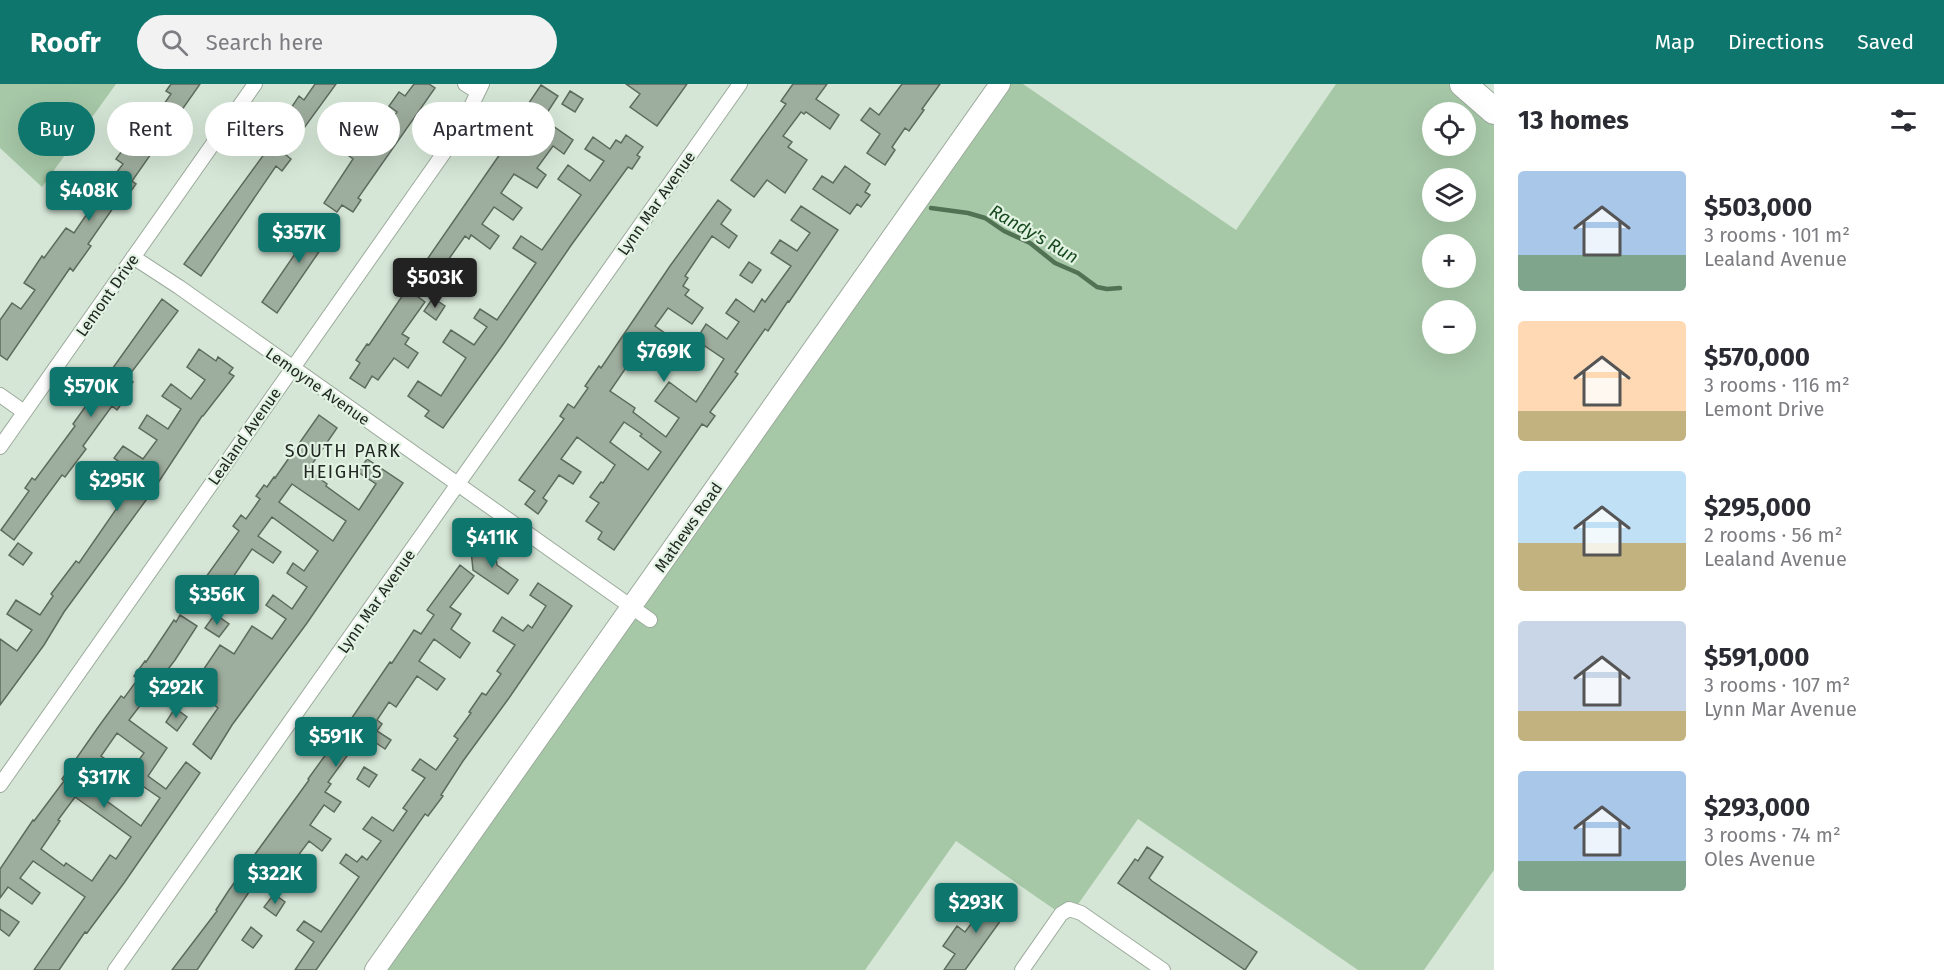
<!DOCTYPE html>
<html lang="en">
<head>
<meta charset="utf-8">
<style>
	:root { --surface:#fff; --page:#f2f2f3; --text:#2b2b33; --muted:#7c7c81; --accent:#0f766e }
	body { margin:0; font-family:"Fira Sans",sans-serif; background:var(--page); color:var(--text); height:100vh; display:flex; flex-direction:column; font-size:22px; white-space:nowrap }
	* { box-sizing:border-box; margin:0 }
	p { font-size:20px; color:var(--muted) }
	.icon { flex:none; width:33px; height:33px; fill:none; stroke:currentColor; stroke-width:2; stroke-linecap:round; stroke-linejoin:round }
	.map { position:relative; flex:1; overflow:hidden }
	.details { display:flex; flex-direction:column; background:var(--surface); width:450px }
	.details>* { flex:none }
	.banner { position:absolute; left:18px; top:18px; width:570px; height:54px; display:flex; gap:12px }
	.buttons { position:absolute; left:1422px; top:18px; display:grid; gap:12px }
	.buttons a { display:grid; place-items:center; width:54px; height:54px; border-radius:50%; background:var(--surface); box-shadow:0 6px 24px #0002; font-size:30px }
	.price { position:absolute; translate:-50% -51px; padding:0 14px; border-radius:6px; background:var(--accent); color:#fff; font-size:20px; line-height:39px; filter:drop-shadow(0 2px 3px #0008) }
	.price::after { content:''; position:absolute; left:50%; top:36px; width:18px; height:14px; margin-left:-9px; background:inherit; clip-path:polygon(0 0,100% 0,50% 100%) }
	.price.selected { background:#222; color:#fff }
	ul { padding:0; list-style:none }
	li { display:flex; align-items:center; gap:18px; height:150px; padding:0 24px }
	li span { display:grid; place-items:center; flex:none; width:168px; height:120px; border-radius:6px; color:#555 }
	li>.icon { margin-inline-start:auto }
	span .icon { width:72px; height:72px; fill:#fffc; stroke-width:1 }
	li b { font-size:26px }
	h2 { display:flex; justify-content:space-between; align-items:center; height:72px; padding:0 24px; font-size:26px }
	.pill { padding:0 21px; border-radius:27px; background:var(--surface); box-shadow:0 6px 24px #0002; font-size:21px; line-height:54px }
	.pill.selected { background:var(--accent); color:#fff }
	header { display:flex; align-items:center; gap:36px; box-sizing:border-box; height:84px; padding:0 30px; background:var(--accent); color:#fff }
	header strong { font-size:28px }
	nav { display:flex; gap:33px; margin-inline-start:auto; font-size:21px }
	.search { width:420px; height:54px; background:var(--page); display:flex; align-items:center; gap:15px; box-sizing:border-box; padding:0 21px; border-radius:33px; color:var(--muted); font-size:22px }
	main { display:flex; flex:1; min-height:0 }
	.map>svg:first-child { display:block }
	.green { fill:#a6c8a7; fill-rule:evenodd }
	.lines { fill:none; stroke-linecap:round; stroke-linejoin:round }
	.stream { stroke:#517353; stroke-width:4.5 }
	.building { fill:#9eae9e; stroke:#5d6b5d; stroke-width:1.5; fill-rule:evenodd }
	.street-casing { stroke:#9cab9c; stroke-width:16 }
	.secondary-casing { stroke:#9cab9c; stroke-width:22 }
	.highway-casing { stroke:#9cab9c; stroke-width:28 }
	.street { stroke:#fff; stroke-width:14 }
	.secondary { stroke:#fff; stroke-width:20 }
	.highway { stroke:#fff; stroke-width:26 }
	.labels { text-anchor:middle; stroke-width:4.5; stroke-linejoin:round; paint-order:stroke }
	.street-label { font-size:16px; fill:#212722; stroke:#e3f3e3 }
	.water-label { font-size:18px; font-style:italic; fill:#164a1e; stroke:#e3f3e3 }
	.neighbourhood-label { font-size:18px; letter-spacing:1.5px; fill:#212722; stroke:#e3f3e3 }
</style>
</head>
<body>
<header>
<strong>Roofr</strong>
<div class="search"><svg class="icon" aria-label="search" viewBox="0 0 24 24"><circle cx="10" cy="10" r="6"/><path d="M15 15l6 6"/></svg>Search here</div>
<nav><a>Map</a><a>Directions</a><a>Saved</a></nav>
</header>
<main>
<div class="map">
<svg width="1494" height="886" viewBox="0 0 1494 886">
	<rect width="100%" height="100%" fill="#d5e6d6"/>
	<path class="green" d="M0,0H116L42,103L0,64Z
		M1000,0H1023L1236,146L1336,0H1463L1494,27V786L1424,886H1358L1138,735L1074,826L1061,830L956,757L865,886H375ZM1432,28H1466V62H1432ZM1432,94H1466V128H1432ZM1432,160H1466V194H1432ZM1432,226H1466V260H1432Z"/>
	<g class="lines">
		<path class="stream" d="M931,124L968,129L985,134L1004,147L1030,159L1055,179L1078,189L1097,203L1107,205L1120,204"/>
	</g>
	<path class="building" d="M171,0H200L132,97L136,100L126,114L122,111L88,160L91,162L73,187L70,184L7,276L0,271V236L12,219L21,225L35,206L24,199L42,172L44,174L66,144L74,149L89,127L85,124L96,109L92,106L100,94L108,100L123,80L116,75L124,64L131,69L145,48L140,44L148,33L153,36L171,10L166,7Z
		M315,0H336L285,70L291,75L282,87L276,82L201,192L184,180L281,47L293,30L289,27L299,12L304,16Z
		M414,0H429L435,4L358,114L361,116L353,128L342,121L337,128L324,119L353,75L336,62L348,46L372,63L397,28L389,22L399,8L405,12Z
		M626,0H687L657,42L630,23L640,10Z
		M793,0H827L816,15L839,31L830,45L806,28L804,30L801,28L783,52L792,58L788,63L807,76L785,109L767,96L754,113L731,96L786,20L781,17Z
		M902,0H940L922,25L924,26L909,47L905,44L892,63L895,66L885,81L867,69L880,50L861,36L870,24L879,31Z
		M541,1L558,12L543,35L573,56L564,70L553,62L537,84L546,91L537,104L514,90L501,109L522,124L513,136L494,123L482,140L499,152L490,165L471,151L469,155L465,152L446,179L452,183L445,192L426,177L509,57L513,49L510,47Z
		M570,7L583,15L575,28L562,20Z
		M626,51L643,63L637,71L640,73L632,85L628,83L572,160L504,259L443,344L425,332L429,327L408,312L418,297L441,312L466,274L443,258L451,246L474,261L487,243L474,234L480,225L497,236L536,179L513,164L521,152L542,166L581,111L558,95L568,81L590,97L604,77L585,65L593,53L610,65L616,56L621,59Z
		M845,82L870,100L865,108L870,111L861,123L857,120L850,130L813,105L822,92L833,99Z
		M718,116L731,126L721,140L737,152L729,164L712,152L685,192L688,194L683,202L689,206L685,211L703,224L692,240L668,224L655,242L679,259L669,273L645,256L610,307L635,324L633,328L666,353L679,334L655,317L669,298L696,318L724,275L696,256L706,240L727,255L739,238L726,229L736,215L754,228L762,215L765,218L791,182L771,169L780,156L797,167L810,149L791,136L801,122L838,146L789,218L788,217L768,247L765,245L735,288L738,290L710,328L715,332L707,343L702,340L614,466L598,455L602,448L586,437L599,419L590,413L601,398L603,399L615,381L577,353L561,375L581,388L573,400L559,391L543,414L547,417L538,430L525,420L535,407L519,396L564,335L560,332L568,320L574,324L588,304L585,302L599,282L601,284L670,182ZM624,338L642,350L640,352L661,368L648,386L610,358Z
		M321,132L336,143L277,229L262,218Z
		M749,178L761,186L752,199L740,191Z
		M407,205L425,218L402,250L409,254L405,260L418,269L408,284L394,274L378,296L372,292L365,304L350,294L360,279L356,276L367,260L369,261Z
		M433,214L445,222L436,236L424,227Z
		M162,215L178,227L127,294L133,298L123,312L126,314L117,326L112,322L83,362L86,365L65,393L62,391L14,456L1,446L29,407L25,404L32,394L35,396L75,342L73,340Z
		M199,265L216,277L218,273L233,284L229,289L234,292L203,332H202L152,408L64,528L44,561L0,621V555L17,567L32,546L7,530L16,516L40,531L53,512L51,510L76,477L79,479L139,392L114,374L123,362L143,375L157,356L139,344L147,331L168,345L181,325L162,312L171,300L191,315L205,296L187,283Z
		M319,331L337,344L308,386L327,400L326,402L359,426L376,400L358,388L367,375L403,399L307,539L232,641L211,675L193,660L218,624L191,604L220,561L234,570L252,542L272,555L286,535L266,521L273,511L292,525L307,503L287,489L293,479L304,487L318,467L272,433L258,452L281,468L273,479L252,465L212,524L193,511L239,447L233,442L241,431L246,435L260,415L256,412L264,401L267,403L274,393L275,394ZM292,400L346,437L333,457L279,418Z
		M18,459L32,469L23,481L9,471Z
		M494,462L497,481L518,496L508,510L473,486L471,466Z
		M460,481L474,492L450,523L461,530L451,545L470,559L460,574L434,555L419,577L445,595L437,606L417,592L396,623L389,618L377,636L382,640L377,647L391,656L385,665L363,650L328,698L331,700L325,708L341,718L334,728L324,721L310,741L331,755L322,767L309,757L294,777L307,787L299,800L278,784L262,808L253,802L197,886H172L217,827L216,826L229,806L309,696L308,695L345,644L390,578L392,579L414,546L421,550L434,531L427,526Z
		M538,499L572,522L509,614L463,677L441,711L443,712L428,732L425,730L316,886H295L314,858L297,846L304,837L321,848L359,793L340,779L346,770L357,778L362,772L367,776L381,757L363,745L372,733L393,747L407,727L403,724L425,694L412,686L420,675L436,686L458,655L454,652L471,629L469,628L482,609L486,611L501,590L497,587L515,561L493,547L502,533L523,547L528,541L532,544L546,522L530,511Z
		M215,530L229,540L219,553L205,544Z
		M180,531L197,542L175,576L129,636L167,664L148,692L166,705L186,678L200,689L124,799L87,849L85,848L59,886H34L85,813L33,777L20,794L40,809L32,820L8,803L0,814V785L33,736L34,737L64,697L62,695L99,642L121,612L124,614L138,595L134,592L145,577L146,578L174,536L176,538ZM117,649L144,669L122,699L136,709L141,701L160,714L141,742L104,715L124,688L101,672ZM75,713L131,753L116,775L110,771L92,797L66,779L64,782L41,765L60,737L58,736Z
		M175,624L187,633L177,647L166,638Z
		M364,683L377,691L369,703L357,695Z
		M1147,763L1163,773L1149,794L1152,797L1257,868L1245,886L1118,799L1135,775L1138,777Z
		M999,808L1014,818L965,886H944L955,870L943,862L957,842L965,848L974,836L977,838Z
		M274,810L285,818L276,832L264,823Z
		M0,825L19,838L9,852L0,845Z
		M251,843L262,852L253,864L242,856Z"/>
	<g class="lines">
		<defs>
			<path id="street" d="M465,0L478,8
				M133,173L179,203L650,536
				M0,311L24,328
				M0,363L255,0
				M0,701L448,63L463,39L482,0
				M115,886L740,0
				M1022,886L1061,830L1069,825L1081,829L1163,886"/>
			<path id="secondary" d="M375,886L1000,0"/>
			<path id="highway" d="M1463,0L1494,27"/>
		</defs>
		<use href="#street" class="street-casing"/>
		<use href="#secondary" class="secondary-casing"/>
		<use href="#highway" class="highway-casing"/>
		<use href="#street" class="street"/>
		<use href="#secondary" class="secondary"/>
		<use href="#highway" class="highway"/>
	</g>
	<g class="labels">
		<g class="street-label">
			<text transform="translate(656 119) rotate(-55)" y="6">Lynn Mar Avenue</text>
			<text transform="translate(107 211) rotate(-55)" y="6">Lemont Drive</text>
			<text transform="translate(318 302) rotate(35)" y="6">Lemoyne Avenue</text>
			<text transform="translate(244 352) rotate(-55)" y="6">Lealand Avenue</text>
			<text transform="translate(688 443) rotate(-55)" y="6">Mathews Road</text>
			<text transform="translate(376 517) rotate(-55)" y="6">Lynn Mar Avenue</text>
		</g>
		<g class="water-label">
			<text transform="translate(1034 150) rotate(30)" y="6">Randy's Run</text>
		</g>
		<g class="neighbourhood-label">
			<text x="343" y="373">SOUTH PARK<tspan x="343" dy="21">HEIGHTS</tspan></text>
		</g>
	</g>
</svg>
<div class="buttons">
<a><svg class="icon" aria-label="locate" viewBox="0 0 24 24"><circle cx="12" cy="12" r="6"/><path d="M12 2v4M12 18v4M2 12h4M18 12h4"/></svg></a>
<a><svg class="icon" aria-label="layers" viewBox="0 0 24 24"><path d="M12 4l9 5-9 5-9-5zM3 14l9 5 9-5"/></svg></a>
<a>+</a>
<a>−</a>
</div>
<b class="price" style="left:89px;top:138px">$408K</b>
<b class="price" style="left:299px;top:180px">$357K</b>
<b class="price selected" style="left:435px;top:225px">$503K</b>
<b class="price" style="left:664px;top:299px">$769K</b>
<b class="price" style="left:91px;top:334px">$570K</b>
<b class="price" style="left:117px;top:428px">$295K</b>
<b class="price" style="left:492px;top:485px">$411K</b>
<b class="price" style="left:217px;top:542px">$356K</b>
<b class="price" style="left:176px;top:635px">$292K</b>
<b class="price" style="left:336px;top:684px">$591K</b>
<b class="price" style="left:104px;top:725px">$317K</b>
<b class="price" style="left:275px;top:821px">$322K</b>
<b class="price" style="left:976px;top:850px">$293K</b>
<div class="banner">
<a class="pill selected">Buy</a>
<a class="pill">Rent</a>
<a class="pill">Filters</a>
<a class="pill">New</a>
<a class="pill">Apartment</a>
</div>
</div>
<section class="details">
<h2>13 homes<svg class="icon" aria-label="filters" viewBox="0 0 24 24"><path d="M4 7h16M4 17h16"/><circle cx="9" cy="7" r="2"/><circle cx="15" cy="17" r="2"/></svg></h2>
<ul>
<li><span style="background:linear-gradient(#a9c7e8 70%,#7fa58c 0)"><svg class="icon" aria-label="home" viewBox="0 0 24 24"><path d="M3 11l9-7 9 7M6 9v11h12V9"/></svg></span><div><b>$503,000</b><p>3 rooms · 101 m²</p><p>Lealand Avenue</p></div></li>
<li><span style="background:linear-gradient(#ffd9b3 75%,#c2b280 0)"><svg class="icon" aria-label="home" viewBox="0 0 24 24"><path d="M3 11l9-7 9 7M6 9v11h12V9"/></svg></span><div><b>$570,000</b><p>3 rooms · 116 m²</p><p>Lemont Drive</p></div></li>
<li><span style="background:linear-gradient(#bfe0f5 60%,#c2b280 0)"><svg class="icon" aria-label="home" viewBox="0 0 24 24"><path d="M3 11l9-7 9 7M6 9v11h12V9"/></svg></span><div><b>$295,000</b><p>2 rooms · 56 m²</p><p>Lealand Avenue</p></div></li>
<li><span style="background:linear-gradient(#c9d6e8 75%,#c2b280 0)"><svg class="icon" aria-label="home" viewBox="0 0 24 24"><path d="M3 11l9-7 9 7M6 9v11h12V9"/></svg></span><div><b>$591,000</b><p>3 rooms · 107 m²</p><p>Lynn Mar Avenue</p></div></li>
<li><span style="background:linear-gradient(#a9c7e8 75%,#7fa58c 0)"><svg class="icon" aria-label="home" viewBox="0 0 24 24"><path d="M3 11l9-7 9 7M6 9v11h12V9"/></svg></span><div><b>$293,000</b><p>3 rooms · 74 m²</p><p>Oles Avenue</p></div></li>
</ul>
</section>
</main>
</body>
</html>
